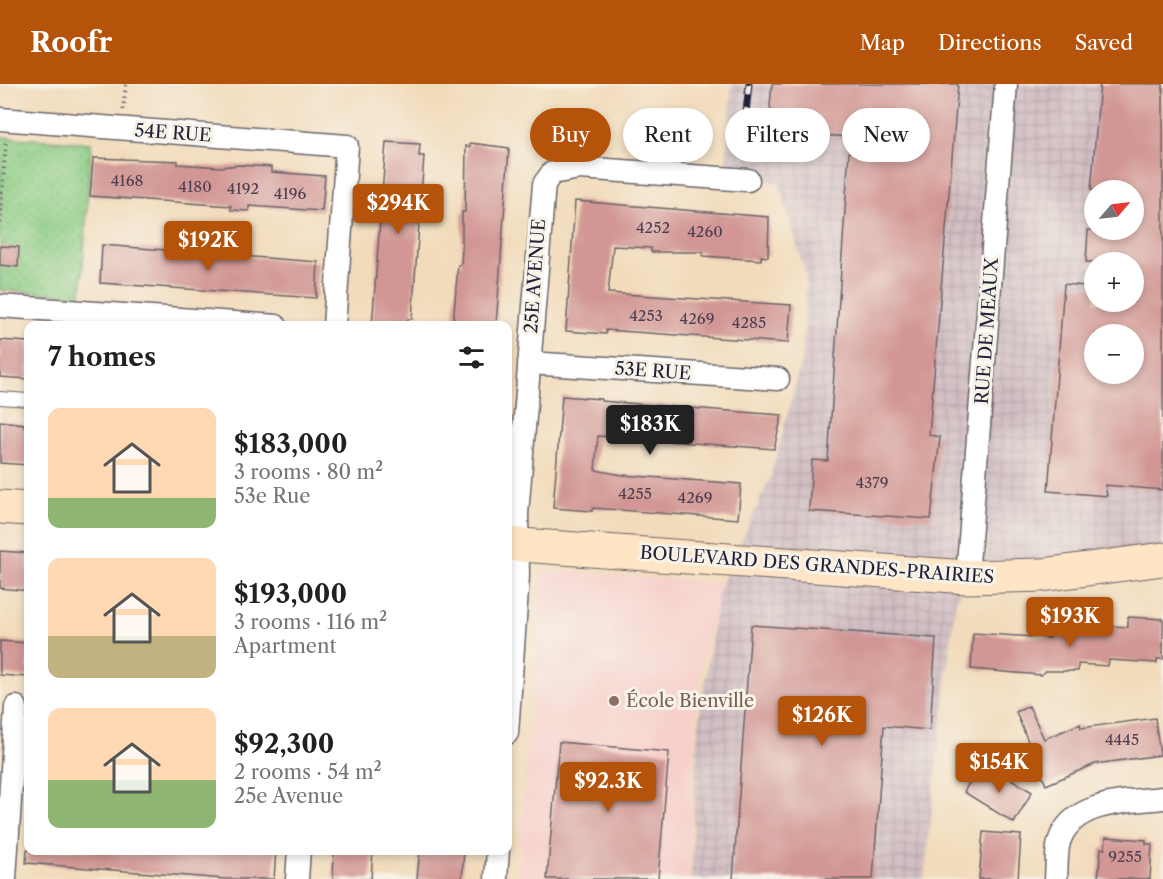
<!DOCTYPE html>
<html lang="en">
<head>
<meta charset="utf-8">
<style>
	:root { --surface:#fff; --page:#f2f2f2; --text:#202124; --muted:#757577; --accent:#b45309 }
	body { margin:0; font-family:"Libre Caslon Text",serif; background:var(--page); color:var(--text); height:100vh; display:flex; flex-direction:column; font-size:22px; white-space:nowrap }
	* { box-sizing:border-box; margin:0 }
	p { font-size:20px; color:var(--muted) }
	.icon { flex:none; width:33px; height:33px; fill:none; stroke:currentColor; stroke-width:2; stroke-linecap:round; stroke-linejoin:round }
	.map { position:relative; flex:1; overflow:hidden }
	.drawer { position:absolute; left:24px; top:237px; width:488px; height:534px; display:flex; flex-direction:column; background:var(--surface); border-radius:12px; box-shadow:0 3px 9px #0003 }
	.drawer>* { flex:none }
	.hud { position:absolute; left:530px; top:24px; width:543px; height:54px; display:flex; gap:12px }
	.needle { width:39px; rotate:62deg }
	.fabs { position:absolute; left:1084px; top:96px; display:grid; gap:12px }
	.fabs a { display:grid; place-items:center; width:60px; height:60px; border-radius:50%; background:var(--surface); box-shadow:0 3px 9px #0003; font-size:30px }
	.price { position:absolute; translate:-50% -51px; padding:0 14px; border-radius:6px; background:var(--accent); color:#fff; font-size:20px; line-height:39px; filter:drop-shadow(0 2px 3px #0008) }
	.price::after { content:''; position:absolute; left:50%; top:36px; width:18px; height:14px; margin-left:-9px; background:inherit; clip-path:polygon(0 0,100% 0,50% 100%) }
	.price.on { background:#222; color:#fff }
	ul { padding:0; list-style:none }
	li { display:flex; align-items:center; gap:18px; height:150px; padding:0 24px }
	li span { display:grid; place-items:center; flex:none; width:168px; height:120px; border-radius:12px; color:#555 }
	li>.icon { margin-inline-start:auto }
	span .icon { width:72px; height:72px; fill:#fffc; stroke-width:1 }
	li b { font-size:26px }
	h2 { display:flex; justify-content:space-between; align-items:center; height:72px; padding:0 24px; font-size:26px }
	.tag { padding:0 21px; border-radius:27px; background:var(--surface); box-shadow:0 3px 9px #0003; font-size:21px; line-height:54px }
	.tag.on { background:var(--accent); color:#fff }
	header { display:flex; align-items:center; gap:36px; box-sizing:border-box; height:84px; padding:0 30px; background:var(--accent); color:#fff }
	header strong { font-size:28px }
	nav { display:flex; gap:33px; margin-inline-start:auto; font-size:21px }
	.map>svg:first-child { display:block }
	.built { fill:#f7d0cc }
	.industrial { fill:url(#industrial-grid); fill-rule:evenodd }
	.park { fill:url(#park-dots); stroke:#56775f; stroke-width:1.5 }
	.building { fill:#d29794; fill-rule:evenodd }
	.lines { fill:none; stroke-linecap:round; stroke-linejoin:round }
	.lane-casing { stroke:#6b6368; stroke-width:14 }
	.street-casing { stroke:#6b6368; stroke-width:25 }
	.secondary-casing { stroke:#6b6368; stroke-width:35 }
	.path { stroke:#6b6368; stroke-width:4; stroke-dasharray:1.5 4.5; stroke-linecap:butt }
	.lane { stroke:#fff; stroke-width:12 }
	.street { stroke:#fff; stroke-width:22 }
	.secondary { stroke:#fee5c5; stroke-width:33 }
	.rail-casing { stroke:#22223b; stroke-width:7 }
	.rail { stroke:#f7f3e8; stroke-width:4.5; stroke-dasharray:14; stroke-linecap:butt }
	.education-dot { fill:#8d6e63; stroke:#f7f3e8; stroke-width:2 }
	.labels { text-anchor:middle; stroke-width:6; stroke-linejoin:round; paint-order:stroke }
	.number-label { font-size:15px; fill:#4e3f51 }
	.street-label { font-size:18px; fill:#22223b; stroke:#f7f3e8 }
	.education-label { font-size:18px; fill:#785e54; stroke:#f7f3e8; text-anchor:start }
</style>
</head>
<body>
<header>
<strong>Roofr</strong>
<nav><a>Map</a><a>Directions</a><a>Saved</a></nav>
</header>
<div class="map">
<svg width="1163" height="795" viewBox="0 0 1163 795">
	<defs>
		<pattern id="industrial-grid" width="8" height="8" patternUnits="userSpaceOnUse" patternTransform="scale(1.5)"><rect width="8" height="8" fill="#d2bec3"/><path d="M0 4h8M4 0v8" fill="none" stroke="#b4a3a8"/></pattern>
		<pattern id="park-dots" width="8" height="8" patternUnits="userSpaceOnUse" patternTransform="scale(1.5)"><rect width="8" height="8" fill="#8bcc83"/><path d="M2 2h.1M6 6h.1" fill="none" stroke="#78af72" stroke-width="1.8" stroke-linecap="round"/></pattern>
	</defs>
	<rect width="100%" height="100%" fill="#f7f3e8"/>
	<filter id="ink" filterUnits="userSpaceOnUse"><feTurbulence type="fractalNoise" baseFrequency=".0167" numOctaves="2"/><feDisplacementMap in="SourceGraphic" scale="12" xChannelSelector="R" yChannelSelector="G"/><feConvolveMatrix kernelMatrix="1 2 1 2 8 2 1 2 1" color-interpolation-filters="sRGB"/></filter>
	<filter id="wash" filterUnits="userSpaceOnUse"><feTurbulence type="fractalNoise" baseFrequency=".008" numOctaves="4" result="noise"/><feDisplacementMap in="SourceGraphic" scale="24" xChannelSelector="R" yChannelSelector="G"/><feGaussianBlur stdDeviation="1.35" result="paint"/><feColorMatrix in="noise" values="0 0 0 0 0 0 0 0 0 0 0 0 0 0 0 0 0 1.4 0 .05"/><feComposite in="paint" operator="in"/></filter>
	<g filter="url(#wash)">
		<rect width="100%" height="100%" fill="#f2dbbb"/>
		<path class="built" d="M545,486L722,499L701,583L694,651L689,795H518L540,492Z"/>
		<path class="industrial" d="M732,0H1163V475L967,494L955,520L924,795H691L697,651L719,506L771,392L803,271L806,192L779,98L725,94ZM1095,106H1134V146H1095ZM1095,178H1134V218H1095ZM1095,250H1134V290H1095Z"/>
		<path class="park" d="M0,53L91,59L81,212L0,206Z"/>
		<g id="blocks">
			<path class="building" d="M772,0H958L929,351L940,353L931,435L809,427L812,376L828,377L850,53L777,48L770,22Z
				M1100,0H1163V406L1105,401L1107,412L1048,407L1064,200L1095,203V218H1134V178H1086L1088,146H1134V106H1091ZM1095,250H1134V290H1095Z
				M386,58L420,60L419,72H424L412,235H408L407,242H372Z
				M470,59L509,64L496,242L453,240L458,181H461L462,165V128H465L466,62L470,63Z
				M93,74L178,77V80L220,83L239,81L271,83V88L325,92L322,127L249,122V127L231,126V122L90,112Z
				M575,117L769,133L768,173L761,172V176L703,172V168H651V164L613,162L608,209L791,221L788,259L606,246V250L566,247Z
				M102,161L318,178L316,214L100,199Z
				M0,162L19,163L18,183L0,181Z
				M0,256L28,258V295L0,293Z
				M562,312L601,315V317L782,331L774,365L598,352L595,386L622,391L741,400L738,435L593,424L592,427L553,424Z
				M0,337L24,340V343L28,344V381L0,379Z
				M0,467L28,469V507L0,504Z
				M1128,533L1163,535V575H1157V579L1109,576L1108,582L1078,580V587H1046L1041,591L971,585L973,549L1049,554L1050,542L1079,544V540L1128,543Z
				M751,541L936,554L930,646L884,642L873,795H733Z
				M0,557L28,559V593L0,591Z
				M1029,622L1044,655L1080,640L1081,644L1155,634L1160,671L1095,680L1046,701L1016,628Z
				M559,658L669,668L658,795H547Z
				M990,682L1032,708L1014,739L964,708L973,692L980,697Z
				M983,748L1021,751L1018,795H979Z
				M1106,753L1146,756V760H1152L1150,795H1098L1101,764L1105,765Z
				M27,766H276L274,795H225L26,779Z
				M334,766H373L371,795H333Z
				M420,766H464L462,795H417Z"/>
		</g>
	</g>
	<g filter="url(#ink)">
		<use href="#blocks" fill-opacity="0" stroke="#6b6368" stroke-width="1.5"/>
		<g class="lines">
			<defs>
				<path id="lane" d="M0,314L28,316"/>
				<path id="street" d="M0,35L347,62L334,242
					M0,222L276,242
					M529,279L778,295
					M967,493L1006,0
					M507,649L518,492L517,430L544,100L552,89L580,84L748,96
					M5,795L16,623
					M297,795L299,766
					M496,795L498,766
					M1056,795C1057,783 1056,769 1059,758C1072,716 1128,718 1163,714"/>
				<path id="secondary" d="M0,423L28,425
					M507,460L967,493L1042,491L1163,475"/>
			</defs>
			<use href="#lane" class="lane-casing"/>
			<use href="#street" class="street-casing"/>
			<use href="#secondary" class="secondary-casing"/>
			<path class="path" d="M123,26L126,0
				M0,139L6,55"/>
			<use href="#lane" class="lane"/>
			<use href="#street" class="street"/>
			<use href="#secondary" class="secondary"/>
			<defs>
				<path id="rail" d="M745,38L749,0"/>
			</defs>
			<use href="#rail" class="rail-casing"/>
			<use href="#rail" class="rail"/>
		</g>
	</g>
	<circle class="education-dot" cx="614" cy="617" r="6"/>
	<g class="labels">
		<g class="number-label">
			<text x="127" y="102">4168</text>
			<text x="195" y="108">4180</text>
			<text x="243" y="110">4192</text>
			<text x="290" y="115">4196</text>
			<text x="653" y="149">4252</text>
			<text x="705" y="153">4260</text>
			<text x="646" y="237">4253</text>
			<text x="697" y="240">4269</text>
			<text x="749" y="244">4285</text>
			<text x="872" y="404">4379</text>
			<text x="635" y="415">4255</text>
			<text x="695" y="419">4269</text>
			<text x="1122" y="661">4445</text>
			<text x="1125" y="778">9255</text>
		</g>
		<g class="street-label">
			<text transform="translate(173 49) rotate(4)" y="6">54E RUE</text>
			<text transform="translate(535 192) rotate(-86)" y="6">25E AVENUE</text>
			<text transform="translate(987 247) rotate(-86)" y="6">RUE DE MEAUX</text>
			<text transform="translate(653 287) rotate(4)" y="6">53E RUE</text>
			<text transform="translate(817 481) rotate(4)" y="6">BOULEVARD DES GRANDES-PRAIRIES</text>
		</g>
		<g class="education-label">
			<text x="626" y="623">École Bienville</text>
		</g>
	</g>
</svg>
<div class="fabs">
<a><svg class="needle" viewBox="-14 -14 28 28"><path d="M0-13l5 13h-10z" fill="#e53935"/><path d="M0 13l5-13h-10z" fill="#757577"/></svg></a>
<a>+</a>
<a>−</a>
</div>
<b class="price" style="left:398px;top:151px">$294K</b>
<b class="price" style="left:208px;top:188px">$192K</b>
<b class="price on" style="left:650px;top:372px">$183K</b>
<b class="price" style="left:1070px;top:564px">$193K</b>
<b class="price" style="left:822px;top:663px">$126K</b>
<b class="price" style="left:999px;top:710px">$154K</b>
<b class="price" style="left:608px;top:729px">$92.3K</b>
<div class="hud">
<a class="tag on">Buy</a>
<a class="tag">Rent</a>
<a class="tag">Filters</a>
<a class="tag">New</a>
</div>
<section class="drawer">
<h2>7 homes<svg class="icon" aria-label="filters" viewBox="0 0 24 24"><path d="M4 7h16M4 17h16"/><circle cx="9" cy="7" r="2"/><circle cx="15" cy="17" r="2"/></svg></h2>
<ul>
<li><span style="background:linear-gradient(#ffd9b3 75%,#8fb573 0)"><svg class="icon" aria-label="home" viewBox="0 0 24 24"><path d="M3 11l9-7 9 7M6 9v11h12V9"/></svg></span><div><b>$183,000</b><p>3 rooms · 80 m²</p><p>53e Rue</p></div></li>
<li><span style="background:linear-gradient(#ffd9b3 65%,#c2b280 0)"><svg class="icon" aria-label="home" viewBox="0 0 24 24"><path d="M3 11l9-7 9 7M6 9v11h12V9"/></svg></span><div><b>$193,000</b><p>3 rooms · 116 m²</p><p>Apartment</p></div></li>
<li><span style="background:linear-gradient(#ffd9b3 60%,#8fb573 0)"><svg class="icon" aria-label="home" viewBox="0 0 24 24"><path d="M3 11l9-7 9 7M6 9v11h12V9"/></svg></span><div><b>$92,300</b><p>2 rooms · 54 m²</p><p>25e Avenue</p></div></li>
</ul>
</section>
</div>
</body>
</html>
